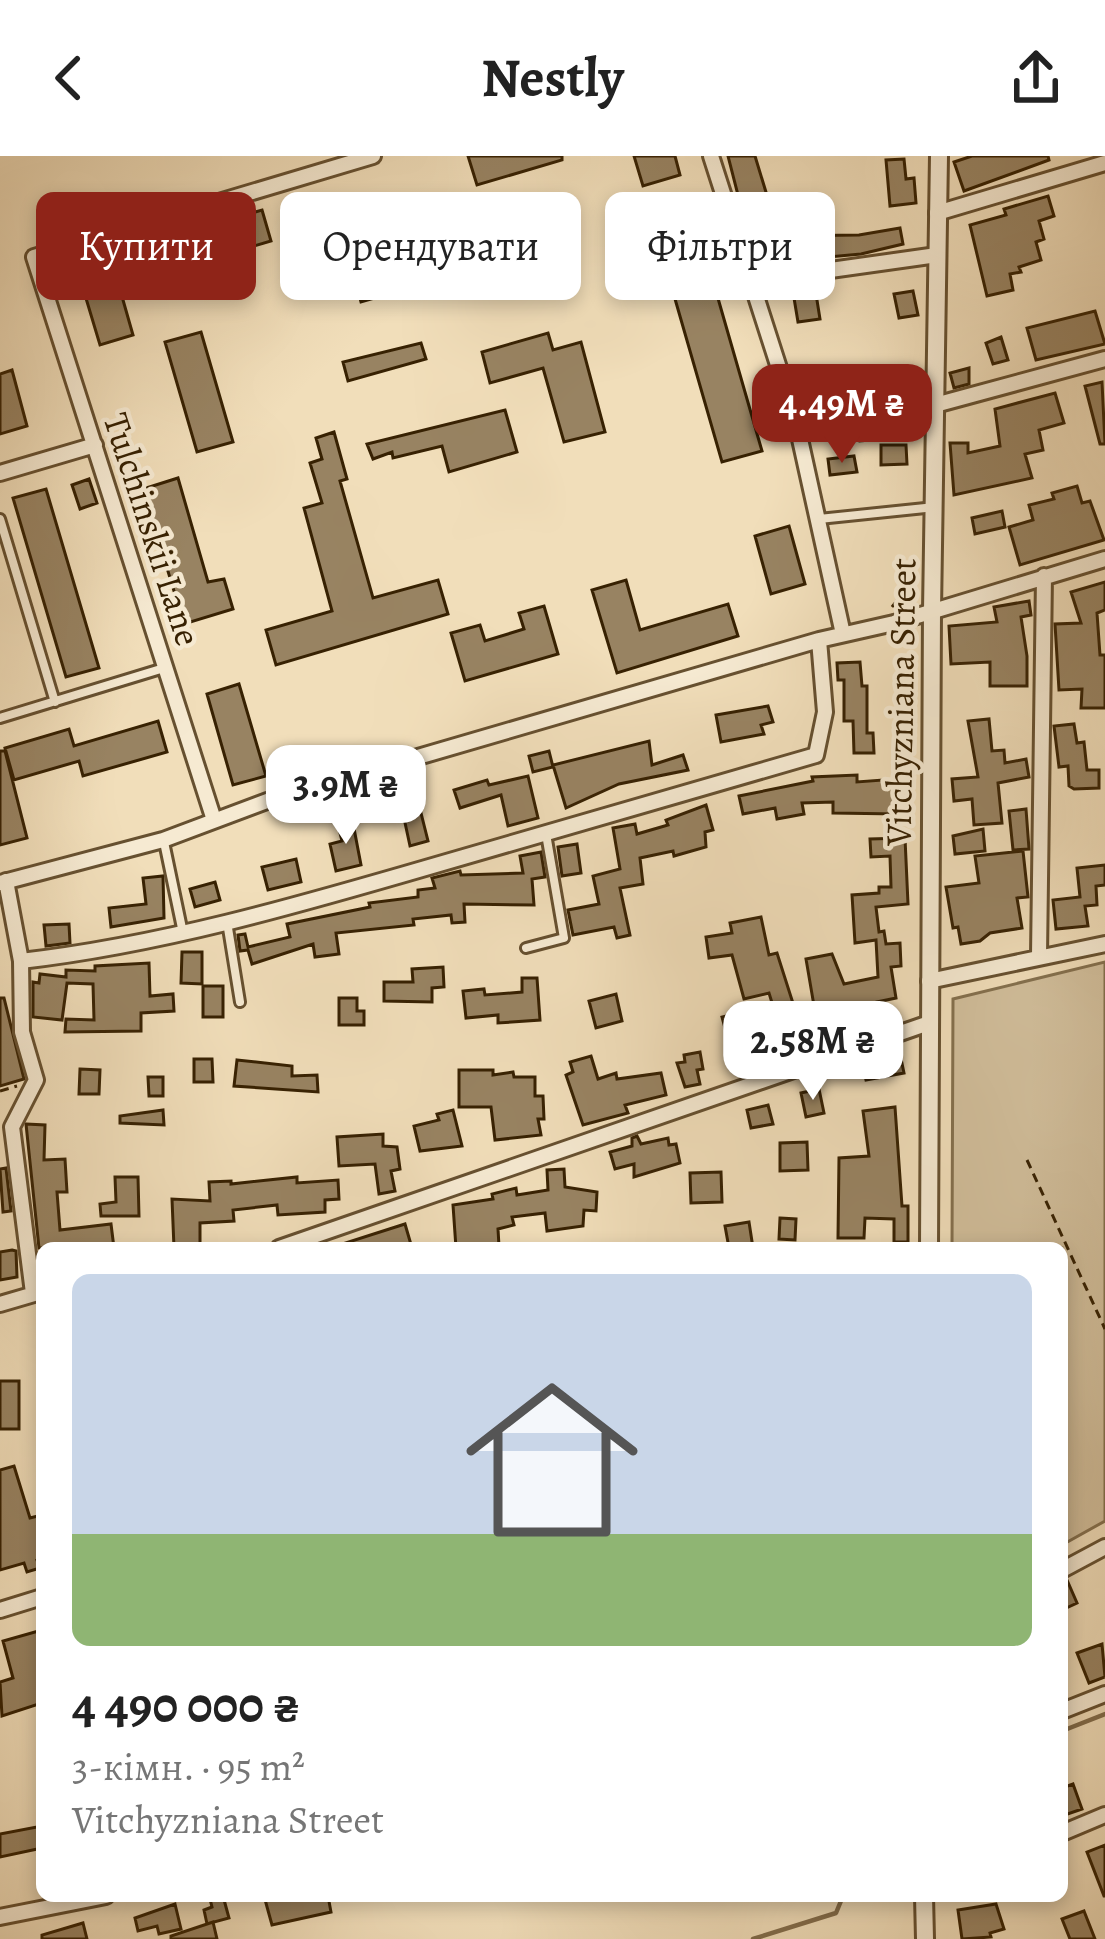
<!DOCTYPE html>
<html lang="uk">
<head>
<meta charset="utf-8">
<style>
	:root { --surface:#fff; --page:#f2f2f2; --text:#222; --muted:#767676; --line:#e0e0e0; --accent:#8f2418 }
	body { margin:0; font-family:Alegreya,serif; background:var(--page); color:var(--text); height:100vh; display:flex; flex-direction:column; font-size:45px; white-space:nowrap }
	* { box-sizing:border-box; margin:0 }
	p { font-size:39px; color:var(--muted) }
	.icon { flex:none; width:66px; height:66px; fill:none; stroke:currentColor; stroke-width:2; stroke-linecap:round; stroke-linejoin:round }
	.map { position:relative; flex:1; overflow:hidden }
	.drawer { position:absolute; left:36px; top:1086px; width:1032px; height:660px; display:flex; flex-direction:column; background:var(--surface); border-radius:18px; box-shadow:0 6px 18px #0003 }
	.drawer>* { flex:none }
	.banner { position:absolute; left:36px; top:36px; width:1035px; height:108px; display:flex; gap:24px }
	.price { position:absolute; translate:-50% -102px; padding:0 27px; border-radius:24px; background:#fff; color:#222; font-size:39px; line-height:78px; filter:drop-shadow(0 3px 6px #0008) }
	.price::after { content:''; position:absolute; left:50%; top:72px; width:36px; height:27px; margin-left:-18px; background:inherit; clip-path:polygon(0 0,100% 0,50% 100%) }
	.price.active { background:var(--accent); color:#fff }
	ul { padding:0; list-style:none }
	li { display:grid; align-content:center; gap:24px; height:636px; padding:0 36px }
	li+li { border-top:3px solid var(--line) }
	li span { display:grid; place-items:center; height:372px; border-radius:18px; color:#555 }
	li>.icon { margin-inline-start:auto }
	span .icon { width:216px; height:216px; fill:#fffc; stroke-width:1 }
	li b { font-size:51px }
	.pill { padding:0 42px; border-radius:18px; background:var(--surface); box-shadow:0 6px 18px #0003; font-size:42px; line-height:108px }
	.pill.active { background:var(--accent); color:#fff }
	header { display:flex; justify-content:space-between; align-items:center; height:156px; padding:0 36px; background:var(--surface); font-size:54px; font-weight:600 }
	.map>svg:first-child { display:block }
	.green { fill:#d1be9b; stroke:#84704e; stroke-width:3 }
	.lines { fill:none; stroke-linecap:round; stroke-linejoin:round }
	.stream { stroke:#816c4b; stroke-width:4.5 }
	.building { fill:#988362; stroke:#372102; stroke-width:3 }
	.service-casing { stroke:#665030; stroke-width:14 }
	.minor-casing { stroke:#665030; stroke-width:20 }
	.tertiary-casing { stroke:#665030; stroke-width:22 }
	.path { stroke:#372102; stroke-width:3; stroke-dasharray:9 6; stroke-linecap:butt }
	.service { stroke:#f6ead2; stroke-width:8 }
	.minor { stroke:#f6ead2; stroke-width:14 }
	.tertiary { stroke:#f6ead2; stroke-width:16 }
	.labels { text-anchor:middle; stroke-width:9; stroke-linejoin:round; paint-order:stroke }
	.street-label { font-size:36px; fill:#372102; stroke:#f6ead2 }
</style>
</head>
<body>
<header><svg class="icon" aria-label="back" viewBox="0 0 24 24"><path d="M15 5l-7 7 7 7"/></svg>Nestly<svg class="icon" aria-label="share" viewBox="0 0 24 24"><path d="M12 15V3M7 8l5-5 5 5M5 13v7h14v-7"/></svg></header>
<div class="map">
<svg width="1105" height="1783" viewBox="0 0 1105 1783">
	<rect width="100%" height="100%" fill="#f1deba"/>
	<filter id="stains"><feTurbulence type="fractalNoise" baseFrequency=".00167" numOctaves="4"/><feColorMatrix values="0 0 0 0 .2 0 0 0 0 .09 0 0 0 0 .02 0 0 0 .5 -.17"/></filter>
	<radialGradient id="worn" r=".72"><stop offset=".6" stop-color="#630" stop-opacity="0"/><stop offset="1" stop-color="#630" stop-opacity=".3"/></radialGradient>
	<path class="green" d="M1105,806V1365L1062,1389V1092H952L953,843Z"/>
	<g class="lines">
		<path class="stream" d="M1062,1575L1105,1558
			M753,1783L836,1757L843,1740"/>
	</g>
	<path class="building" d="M468,0H562V4L477,29Z
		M634,0H675L680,19L643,30Z
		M728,0H755L776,69L748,78Z
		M972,0H1048L1049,4L964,35L954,6Z
		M904,3L906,23L914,22L916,47L890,50L886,4Z
		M1048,40L1054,60L1039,65L1044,83L1036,86L1041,104L1019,111L1021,116L1010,118L1013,134L987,140L970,69L1006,59L1004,53Z
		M262,54L271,85L119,130L133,179L100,189L76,109Z
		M900,72L903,88L861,98L785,105L781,80L859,79Z
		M445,83L455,119L361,146L351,110Z
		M713,125L762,295L722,306L673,136Z
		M913,135L918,159L899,162L894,138Z
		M816,138L820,163L798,166L794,142Z
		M1095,155L1105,188L1036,204L1027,172Z
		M201,176L233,286L197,296L165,186Z
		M548,177L553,194L581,186L605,276L564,286L543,212L490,227L482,196Z
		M1001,181L1008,204L993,208L986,187Z
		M421,187L426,203L348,225L343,206Z
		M969,212V228L954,232L950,217Z
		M12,214L27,270L0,278V218Z
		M1102,226L1105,288H1100L1085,230Z
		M908,233V263H883L885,283L860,285L857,249L877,246V234Z
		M1055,237L1064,267L1039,274L1043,294L1025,298L1032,322L954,339L950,287H968V297L1000,290L995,253Z
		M505,254L517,296L449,316L442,290L393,302L392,296L373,303L367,288Z
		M334,276L347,323L340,325L373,442L438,424L448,458L276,509L266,474L332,455L304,352L322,347L310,307L322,303L316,282Z
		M881,289H906L907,308L881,309Z
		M854,300L857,316L830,319L828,303Z
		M178,322L208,426L224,423L233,453L184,468L143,333Z
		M89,323L97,347L80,353L72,329Z
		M1077,330L1082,347L1090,345L1104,384L1020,409L1009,371L1033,364L1029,349L1054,343L1052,337Z
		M46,333L99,512L66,521L13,342Z
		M1002,355L1005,371L975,378L972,362Z
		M789,370L805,428L771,438L755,380Z
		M626,424L640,474L728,448L738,480L617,517L592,434Z
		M1105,426V454L1097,457L1100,499H1105V552H1081L1082,533L1059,534L1055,468L1081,467L1071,436Z
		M1029,445L1031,459L1021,461L1027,500V530H990V506L951,508L949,470L997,466L994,451Z
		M544,450L558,498L465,525L451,477L480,469L485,485L524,473L519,457Z
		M860,506L862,530H867V577H873L874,597H854L853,565H844V524H838L837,507Z
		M239,528L266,620L233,629L207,538Z
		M768,550L773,566L761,569L764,578L721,586L716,559Z
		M989,563L992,595L1004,594L1005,607L1026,603L1029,621L998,627L1002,667L974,669L972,643L954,645L952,623L978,621L968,565Z
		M158,565L167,596L83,620L79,605L14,624L5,592L69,573L74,590Z
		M1074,568L1077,587L1084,586L1087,614H1099V632L1074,633L1069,630L1068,610L1059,611L1054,570Z
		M649,585L652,609L683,599L688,614L619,628L566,652L553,609Z
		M0,595H5L27,682L0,689Z
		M549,595L553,611L533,616L529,600Z
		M857,619V626L896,623L898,658L833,657V646L802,647L804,658L777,663L775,652L743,658L739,640L813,625L812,621Z
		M528,620L538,662L508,670L501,639L460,652L454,634L487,624L489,629Z
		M706,649L713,674L705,676L706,691L674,700L673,695L640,702L643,728L620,732L630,779L617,782L614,771L573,779L568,754L599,748L593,720L620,713L613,672L635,668L637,678L668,669L666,664Z
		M1026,653L1029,693L1013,694L1009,655Z
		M421,657L428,685L410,690L404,662Z
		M352,662L361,709L336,715L330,688L342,685L337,665Z
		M983,673L985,695L955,698L953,680Z
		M905,682L908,748L876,751L879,776L884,775L886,788L900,787L901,810L891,811L896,842L877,846L880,863L854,868L856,874L825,887L819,879L806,803L832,798L844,828L878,821L876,784L855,787L852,739L879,737V731H891L890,700L871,701L870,683Z
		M577,688L581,717L562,720L558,691Z
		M1023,695L1028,741L1017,742L1022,772L990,777L980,785L961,788L958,771L953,772L946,731L979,727L975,700Z
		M541,696L545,721L532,723L534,749L464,748L465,766L452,767L451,759L413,763L414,769L336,777L339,798L315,801L313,788L252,808L248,794L240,795L238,779L245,778L248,791L290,781L287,768L370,751L369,747L418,741V734L435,732L432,722L460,715L461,719L523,717L520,700Z
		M296,703L301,726L268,734L262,711Z
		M1105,709V729L1096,730L1097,749L1085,750L1088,770L1056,773L1053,744L1080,741L1077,712Z
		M163,720L164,762L111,771L109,752L146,748L143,722Z
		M215,726L220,744L195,751L190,733Z
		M761,761L769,799L777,797L805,885L761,903L756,884L730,891L722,861L738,857L742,872L777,863L769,837L744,843L732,799L709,802L706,781L732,777L730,767Z
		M69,768L70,787L46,790L44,769Z
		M182,796H202V828L181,827Z
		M149,807L150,840L173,838L174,855L141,857V875L65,876L66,863L94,864L93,828L67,827L62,864L33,861V826L39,827L40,818L66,821V814L95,815V810Z
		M443,811L444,831L432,832V846L384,845V826H413L412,813Z
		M522,822H537L540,864L498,867V859L466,862L463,835L484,833L485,839L522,836Z
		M203,830H223V861H203Z
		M616,838L622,865L596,872L589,845Z
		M0,842H4L24,923L0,930Z
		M339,842H357V855H364V869H339Z
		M700,896L703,913L697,914L700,928L685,931L677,907L685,906L684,899Z
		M900,898L904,917L866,924L862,906Z
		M591,900L598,923L616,917L617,923L661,917L666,939L625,949L628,957L583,969L566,919L573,916L570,906Z
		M194,903H212L213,926H194Z
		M237,904L292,910V920L317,919L318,936L234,930Z
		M80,913L100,914L99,938H79Z
		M459,914H493V919L513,916L514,921H535V940H543L544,963H538L541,979L495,984L491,951H459Z
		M148,921H163V940H149Z
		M819,933L824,957L806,961L801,937Z
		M768,949L773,968L751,972L747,954Z
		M895,951L902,1050H908V1086H894V1063L865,1062L864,1082H838L839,1002L869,1000L863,955Z
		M163,954L164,969L120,967V960Z
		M453,954L462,990L420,995L414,970L439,964L437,958Z
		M26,968L45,969L44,1004L65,1003L67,1036H57L60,1074L111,1068L114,1092H39Z
		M383,978V990L397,991L400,1013L391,1015L395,1035L379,1038L375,1008L339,1010L337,981Z
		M637,980L641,988L668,982L669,989L676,988L680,1007L634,1021V1008L615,1013L610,996L632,990V982Z
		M807,986L808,1014L780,1015V987Z
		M6,1012L11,1055L3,1056L0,1013Z
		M564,1013L565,1031L597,1036L596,1055L584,1054L583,1070L547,1075L545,1057L512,1061L514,1069L498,1073L499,1090L456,1092L453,1049L493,1043L492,1038L516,1032L517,1039L548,1034L547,1014Z
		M721,1016L722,1046L691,1047L690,1017Z
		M115,1021H138L139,1060H101L100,1048L116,1046Z
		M297,1021V1027L338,1024L339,1043L325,1044V1056L278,1059L277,1049L233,1054L234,1065L200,1067V1092H174L172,1043L210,1045L209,1026L231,1025V1028Z
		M780,1062L796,1063L795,1084L779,1083Z
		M749,1066L753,1092H729L725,1070Z
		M405,1068L412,1092H339V1089Z
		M12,1094L16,1095L17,1121L0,1124V1096Z
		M0,1225H19V1273H0Z
		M14,1310L30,1362L42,1359V1402L37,1404L40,1412L27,1416L24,1407L0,1414V1314Z
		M1067,1424L1077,1447L1062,1454V1425Z
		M42,1474V1547L2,1560L0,1526L13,1522L3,1485Z
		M1102,1488L1105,1521L1089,1527L1077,1497Z
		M1073,1628L1082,1653L1062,1660V1632Z
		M42,1670V1692L0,1701V1678Z
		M1105,1689V1740H1104L1087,1696Z
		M223,1740L229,1762L207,1768L204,1754L212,1751L210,1743Z
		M264,1740H328L331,1756L272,1769Z
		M175,1748L181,1773L159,1778L157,1770L138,1775L135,1762Z
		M996,1748L1004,1773L990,1777L991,1781L962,1783L958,1754Z
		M1084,1755L1095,1783H1070L1062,1763Z
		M213,1766L217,1783H171V1780Z
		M83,1767L87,1783H42V1779Z"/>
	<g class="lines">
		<defs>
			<path id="service" d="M0,363L55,546
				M819,363L935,351
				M0,562L164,512
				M164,686L183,777
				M227,766L240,846
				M526,792L564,782L546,678"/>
			<path id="minor" d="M711,0L796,265L843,478
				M937,57L1105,7
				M752,125L937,99
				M935,249L1105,203
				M0,317L95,289
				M214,664L34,101L373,0
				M6,725L21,805C160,789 295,750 429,711C558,673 687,636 816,599L825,556L819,484
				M0,727L163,684L267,645L819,484L894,467L1105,403
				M1039,800L1044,420
				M21,805L22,876L36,924L12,971L33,1137
				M929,825L1105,788
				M279,1092L929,867
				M0,1148L41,1136
				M1062,1414L1105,1391
				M0,1454L42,1441
				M1062,1555L1105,1538
				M1062,1677L1105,1659
				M0,1761L106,1740"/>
			<path id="tertiary" d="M929,1092L932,455L939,0
				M924,1740L925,1783"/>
		</defs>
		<use href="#service" class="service-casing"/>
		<use href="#minor" class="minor-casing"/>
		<use href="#tertiary" class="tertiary-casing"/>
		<path class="path" d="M892,451L915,421
			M897,484H916
			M0,935L17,930
			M1027,1004L1105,1173"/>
		<use href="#service" class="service"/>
		<use href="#minor" class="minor"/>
		<use href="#tertiary" class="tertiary"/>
	</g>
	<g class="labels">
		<g class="street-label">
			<text transform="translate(153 373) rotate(72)" y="13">Tulchinskii Lane</text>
			<text transform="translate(900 546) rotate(-89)" y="13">Vitchyzniana Street</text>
		</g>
	</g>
	<rect width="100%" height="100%" filter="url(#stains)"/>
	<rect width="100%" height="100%" fill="url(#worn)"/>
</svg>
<b class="price active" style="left:842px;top:310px">4.49M ₴</b>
<b class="price" style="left:346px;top:691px">3.9M ₴</b>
<b class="price" style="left:813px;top:947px">2.58M ₴</b>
<div class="banner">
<a class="pill active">Купити</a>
<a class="pill">Орендувати</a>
<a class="pill">Фільтри</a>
</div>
<section class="drawer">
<ul>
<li><span style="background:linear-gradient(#c9d6e8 70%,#8fb573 0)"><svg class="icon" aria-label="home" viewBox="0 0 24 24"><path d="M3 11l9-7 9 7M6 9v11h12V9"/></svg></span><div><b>4 490 000 ₴</b><p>3-кімн. · 95 m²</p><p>Vitchyzniana Street</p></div></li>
</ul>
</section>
</div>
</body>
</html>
